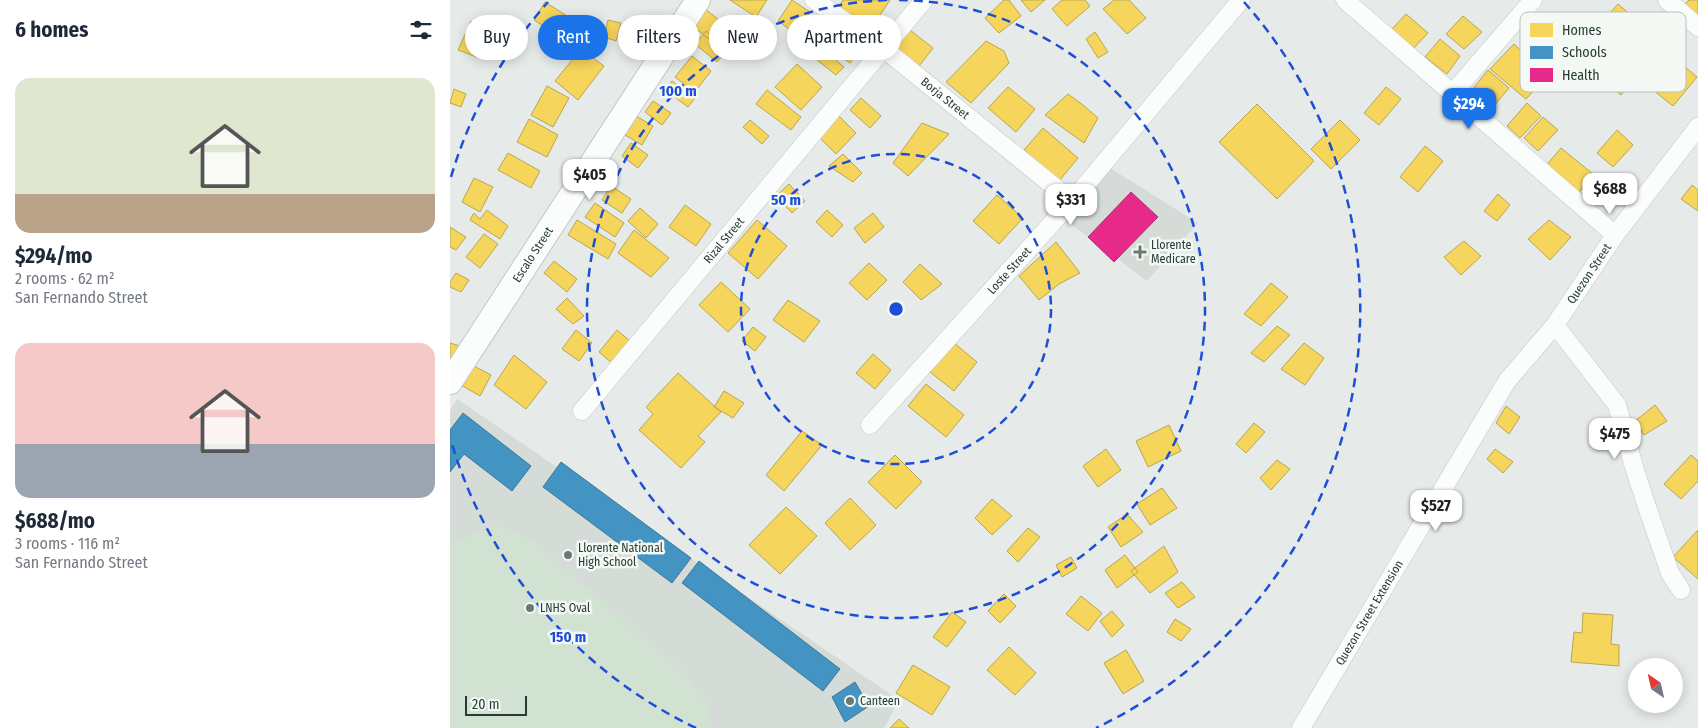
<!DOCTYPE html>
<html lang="en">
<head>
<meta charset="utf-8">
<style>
	:root { --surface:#fff; --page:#f2f2f3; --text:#1f2937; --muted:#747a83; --accent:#1a73e8 }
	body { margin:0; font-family:"Fira Sans Condensed",sans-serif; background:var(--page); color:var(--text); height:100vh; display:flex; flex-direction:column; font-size:19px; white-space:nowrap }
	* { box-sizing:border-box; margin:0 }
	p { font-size:16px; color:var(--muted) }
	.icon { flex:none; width:28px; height:28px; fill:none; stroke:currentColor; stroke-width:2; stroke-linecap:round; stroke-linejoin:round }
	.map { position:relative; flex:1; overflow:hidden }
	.sheet { display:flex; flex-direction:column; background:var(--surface); width:450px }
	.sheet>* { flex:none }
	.banner { position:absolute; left:15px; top:15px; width:475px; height:45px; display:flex; gap:10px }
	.needle { width:32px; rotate:326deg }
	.fabs { position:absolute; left:1178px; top:658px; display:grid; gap:10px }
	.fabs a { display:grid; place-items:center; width:55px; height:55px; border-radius:50%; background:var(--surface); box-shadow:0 2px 12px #0003; font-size:25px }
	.scale { position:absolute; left:15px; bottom:12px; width:62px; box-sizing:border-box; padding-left:5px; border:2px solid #253d32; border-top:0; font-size:14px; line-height:18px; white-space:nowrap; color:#253d32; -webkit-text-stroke:4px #f5f9f6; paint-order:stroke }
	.price { position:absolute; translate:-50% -42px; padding:0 11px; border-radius:10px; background:#fff; color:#222; font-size:16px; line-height:32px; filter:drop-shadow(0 1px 2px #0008) }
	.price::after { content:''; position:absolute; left:50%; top:30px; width:15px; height:11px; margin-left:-8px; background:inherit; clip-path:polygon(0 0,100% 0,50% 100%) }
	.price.current { background:var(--accent); color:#fff }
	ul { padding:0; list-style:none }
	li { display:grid; align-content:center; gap:10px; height:265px; padding:0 15px }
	li span { display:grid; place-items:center; height:155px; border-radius:15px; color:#555 }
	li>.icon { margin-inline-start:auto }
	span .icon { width:90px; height:90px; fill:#fffc; stroke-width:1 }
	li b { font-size:21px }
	h2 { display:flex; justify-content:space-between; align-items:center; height:60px; padding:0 15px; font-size:21px }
	.pill { padding:0 18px; border-radius:22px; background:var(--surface); box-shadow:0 2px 12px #0003; font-size:18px; line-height:45px }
	.pill.current { background:var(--accent); color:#fff }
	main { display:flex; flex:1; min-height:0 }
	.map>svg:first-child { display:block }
	.built { fill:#d5dbd7 }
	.green { fill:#d1e2d3 }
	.homes { fill:#f6d55c; stroke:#b7a74f }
	.schools { fill:#4393c3; stroke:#3a7998 }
	.health { fill:#e7298a; stroke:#ad2f70 }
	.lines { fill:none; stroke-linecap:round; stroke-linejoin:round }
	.street-casing { stroke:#c3c7c5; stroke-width:19 }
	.secondary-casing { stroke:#c2c8c5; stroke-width:26 }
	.street { stroke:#fbfcfc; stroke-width:18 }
	.secondary { stroke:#fbfcfc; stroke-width:24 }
	.ring { fill:none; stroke:#1d4ed8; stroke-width:2.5; stroke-dasharray:9 6 }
	.poi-dot { fill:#697a72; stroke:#f5f9f6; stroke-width:2 }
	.labels { text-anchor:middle; stroke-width:5; stroke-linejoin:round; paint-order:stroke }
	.street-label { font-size:12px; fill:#253d32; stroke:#f5f9f6 }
	.poi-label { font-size:12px; fill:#253d32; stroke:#f5f9f6; text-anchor:start }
	.key { fill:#f5f9f6; stroke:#b7c1bb; stroke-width:1 }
	.key-label { font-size:14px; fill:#253d32 }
	.centre { fill:#1d4ed8; stroke:#f5f9f6; stroke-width:2.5 }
	.ring-label { font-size:15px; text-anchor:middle; font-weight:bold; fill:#1d4ed8; stroke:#f5f9f6; stroke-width:5; stroke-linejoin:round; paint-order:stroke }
</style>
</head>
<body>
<main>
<section class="sheet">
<h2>6 homes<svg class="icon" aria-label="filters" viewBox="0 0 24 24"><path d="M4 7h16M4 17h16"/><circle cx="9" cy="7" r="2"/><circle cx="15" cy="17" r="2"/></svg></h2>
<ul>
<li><span style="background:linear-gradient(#dfe7d0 75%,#b9a48a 0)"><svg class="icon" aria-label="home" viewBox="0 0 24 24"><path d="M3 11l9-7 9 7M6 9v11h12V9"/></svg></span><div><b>$294/mo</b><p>2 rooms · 62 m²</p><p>San Fernando Street</p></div></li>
<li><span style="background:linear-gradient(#f6c9c9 65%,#9aa5b1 0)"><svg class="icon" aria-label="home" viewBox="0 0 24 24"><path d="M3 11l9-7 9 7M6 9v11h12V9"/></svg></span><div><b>$688/mo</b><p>3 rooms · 116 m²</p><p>San Fernando Street</p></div></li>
</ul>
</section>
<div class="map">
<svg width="1248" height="728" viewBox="0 0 1248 728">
	<rect width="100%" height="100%" fill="#e6eae8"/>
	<path class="built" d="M657,166L748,223L697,281L613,218Z
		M7,399L449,700L434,728H0V411Z"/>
	<path class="green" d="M47,525L84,541L234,672L257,705L262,728H0V543Z"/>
	<path class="homes" d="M280,0H317L306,17Z
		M342,0L360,12L346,34L328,21Z
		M393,0H440L420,30L388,8Z
		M554,0H559L571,16L549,33L535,18Z
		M571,0H595L581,12Z
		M612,0H635L640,6L617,26L602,9Z
		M664,0H679L696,18L677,34L653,9Z
		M1239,0H1248V22L1231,8Z
		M95,2L117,16L106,34L84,20Z
		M1168,4L1198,30L1173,58L1143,32Z
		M254,8L285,33L272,49L241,25Z
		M956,14L978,33L962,50L941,30Z
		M1013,16L1032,32L1014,49L996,34Z
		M158,20L171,23L166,41L154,37Z
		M21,21L42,30L29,58L8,50Z
		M134,21L152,28L143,53L125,47Z
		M183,21L204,38L192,52L171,35Z
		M451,23L483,48L466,70L434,44Z
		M256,31L278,49L267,62L245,44Z
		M382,32L409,50L400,63L373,45Z
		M645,32L658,52L648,58L636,39Z
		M990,39L1010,56L997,74L975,57Z
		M536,41L554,51L559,63L521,103L496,82Z
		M1064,44L1098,76L1076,99L1040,69Z
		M131,49L154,66L128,100L105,81Z
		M374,50L394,67L386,75L366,59Z
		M242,56L261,71L245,92L225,77Z
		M1165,59L1186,77L1171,95L1149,78Z
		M1228,61L1247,77L1223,106L1203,90Z
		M347,64L372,87L351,110L325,87Z
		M1038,70L1059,88L1042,108L1021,91Z
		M222,81L245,98L238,107L215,90Z
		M97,86L119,98L103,127L81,115Z
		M558,87L585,109L566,132L538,108Z
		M936,87L951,99L929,125L914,113Z
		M4,89L16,94L11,107L0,103Z
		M317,90L351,117L341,130L306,104Z
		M618,94L633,105L648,118L634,143L595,115Z
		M411,98L431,116L420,128L400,110Z
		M203,101L221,113L212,125L195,112Z
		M1077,103L1091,116L1070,138L1057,126Z
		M807,104L864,161L827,199L769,142Z
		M186,116L203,126L192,145L175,135Z
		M389,116L406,133L386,154L369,137Z
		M1093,117L1108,130L1088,151L1074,138Z
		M79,119L108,135L97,157L67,142Z
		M300,120L319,136L312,144L293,127Z
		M890,120L910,140L881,169L861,149Z
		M472,123L499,134L458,176L443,163Z
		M593,128L628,158L609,181L574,150Z
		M1167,130L1183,145L1163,167L1147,153Z
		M181,143L198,155L188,168L172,156Z
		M975,146L993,161L968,192L950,177Z
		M1111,148L1143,174L1127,195L1094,168Z
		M58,153L90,171L81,188L48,170Z
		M393,154L412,173L403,182L379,166Z
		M24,178L43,187L30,212L12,202Z
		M339,184L355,201L342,213L326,196Z
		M1242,185L1248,190V211L1231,199Z
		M161,186L181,199L172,213L152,200Z
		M1048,194L1060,205L1047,221L1034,211Z
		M547,195L573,218L549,244L523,221Z
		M145,203L174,223L165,237L135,217Z
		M235,205L261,224L246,246L219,227Z
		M190,208L208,224L196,238L178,221Z
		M37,210L58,226L50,239L20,220L24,213L30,219Z
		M377,210L393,225L382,237L366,222Z
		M423,213L434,227L415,243L404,228Z
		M127,220L166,244L158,259L118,235Z
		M307,220L337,246L308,279L278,253Z
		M1099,220L1121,237L1100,260L1078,239Z
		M0,227L16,237L6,250L0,247Z
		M184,230L219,258L201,277L168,253Z
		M34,234L48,244L30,268L16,257Z
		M1014,241L1031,256L1011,275L994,257Z
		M606,242L630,273L609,284L589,300L569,276Z
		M104,261L127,279L117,292L94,273Z
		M419,263L437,280L417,300L399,283Z
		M470,264L492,284L471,300L453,282Z
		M6,273L19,280L11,292L0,287V282Z
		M271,282L300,309L278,332L249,305Z
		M821,283L838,297L811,326L794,314Z
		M117,298L134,316L123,324L106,309Z
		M338,300L370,321L354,342L323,320Z
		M827,326L840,335L814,362L801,353Z
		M303,327L316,337L305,351L292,341Z
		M126,330L142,343L129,361L112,349Z
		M167,330L181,342L163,364L149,352Z
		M0,343L10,346L0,364Z
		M504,343L527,362L504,391L480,372Z
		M854,343L874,358L855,385L831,369Z
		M423,354L441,370L425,389L406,373Z
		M64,355L97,382L76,409L44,385Z
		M22,365L41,375L30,396L11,385Z
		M228,373L271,412L248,436L255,442L231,468L189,430L203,414L196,407Z
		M476,384L514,415L496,437L458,406Z
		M274,391L294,403L283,418L264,407Z
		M1205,405L1217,421L1194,435L1185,421Z
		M1056,406L1070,417L1059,434L1046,423Z
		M804,423L815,432L796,453L786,444Z
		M719,425L731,451L698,467L686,441Z
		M352,431L372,445L334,491L316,475Z
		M656,449L671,470L648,487L633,466Z
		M1045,449L1063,462L1053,473L1037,459Z
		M445,455L472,482L446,509L418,482Z
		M1241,455L1248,461V481L1231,499L1214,484Z
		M827,460L840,469L821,490L810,478Z
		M712,488L727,508L700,525L687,504Z
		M400,498L426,525L400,550L375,523Z
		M542,499L562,516L542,535L525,518Z
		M336,507L367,536L330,574L299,545Z
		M677,514L693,532L671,547L658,527Z
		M578,528L590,537L568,562L557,551Z
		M1247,531H1248V579L1223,557Z
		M714,546L728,572L700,593L681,571Z
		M675,555L688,572L667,588L655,570Z
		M621,557L627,568L612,577L606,565Z
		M732,582L745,597L728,608L715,593Z
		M554,594L566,606L550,623L538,611Z
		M631,596L652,613L638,631L616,614Z
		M662,611L674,625L662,637L650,621Z
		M502,612L516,622L497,647L483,637Z
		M1133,613L1163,615L1161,644L1169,645V666L1121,662L1124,632L1132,633Z
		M725,619L741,629L731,641L717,632Z
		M559,647L586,673L565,695L537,670Z
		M676,650L694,681L673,694L654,663Z
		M463,665L500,687L482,715L446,693Z
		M449,719L459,728H440Z"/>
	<path class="schools" d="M13,413L81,466L62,491L14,454L0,472V446L1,444L0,443V430Z
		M111,462L241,558L222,583L93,487Z
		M249,561L390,669L373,691L232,583Z
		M405,682L419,706L395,722L382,697Z"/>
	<path class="health" d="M681,192L708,217L664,262L638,237Z"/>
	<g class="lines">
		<defs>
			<g id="street">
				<path id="s1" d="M364,0L433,48L622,201"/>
				<path d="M895,0L1165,235"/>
				<path d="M1217,0L1248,27"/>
				<path d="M1002,94L1083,0"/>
				<path d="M1105,325L1167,405L1184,467L1198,510L1220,573L1231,590"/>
				<path id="s2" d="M132,411L474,0"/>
				<path id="s3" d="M420,425L622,201L791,0"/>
				<path id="s4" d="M851,728L1057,381L1105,325L1165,235L1248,127"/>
			</g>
			<g id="secondary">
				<path id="s5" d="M0,382L248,0"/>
			</g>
		</defs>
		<use href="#street" class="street-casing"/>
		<use href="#secondary" class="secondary-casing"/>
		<use href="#street" class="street"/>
		<use href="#secondary" class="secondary"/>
	</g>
	<g class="ring">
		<circle cx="446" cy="309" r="155"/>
		<path d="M449 0A309 309 0 1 1 443 0"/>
		<path d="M246 728A464 464 0 0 1 1 441M1 177A464 464 0 0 1 98 2M794 2A464 464 0 0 1 646 728"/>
	</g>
	<g class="poi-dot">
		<path d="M687.5 244.5h5v5h5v5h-5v5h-5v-5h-5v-5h5z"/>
		<circle cx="118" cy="555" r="5"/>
		<circle cx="80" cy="608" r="5"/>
		<circle cx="400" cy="701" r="5"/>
	</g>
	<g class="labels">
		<g class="street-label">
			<text dy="4" stroke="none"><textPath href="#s1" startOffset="164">Borja Street</textPath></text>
			<text dy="4" stroke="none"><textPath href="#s2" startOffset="222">Rizal Street</textPath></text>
			<text dy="4" stroke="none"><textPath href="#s5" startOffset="152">Escalo Street</textPath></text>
			<text dy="4" stroke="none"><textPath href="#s3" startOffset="208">Loste Street</textPath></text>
			<text dy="4" stroke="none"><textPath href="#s4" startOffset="539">Quezon Street</textPath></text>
			<text dy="4" stroke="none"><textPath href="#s4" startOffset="134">Quezon Street Extension</textPath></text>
		</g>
		<g class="poi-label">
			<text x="701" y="249">Llorente<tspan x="701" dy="14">Medicare</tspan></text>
			<text x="128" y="552">Llorente National<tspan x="128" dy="14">High School</tspan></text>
			<text x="90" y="612">LNHS Oval</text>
			<text x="410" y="705">Canteen</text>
		</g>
	</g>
	<rect x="1070" y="12" width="166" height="80" rx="8" class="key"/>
	<rect x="1080" y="23" width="23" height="14" fill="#f6d55c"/>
	<rect x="1080" y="46" width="23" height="13" fill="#4393c3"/>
	<rect x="1080" y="68" width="23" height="14" fill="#e7298a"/>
	<g class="key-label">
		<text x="1112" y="35">Homes</text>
		<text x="1112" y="57">Schools</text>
		<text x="1112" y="80">Health</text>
	</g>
	<circle cx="446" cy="309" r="8" class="centre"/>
	<g class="ring-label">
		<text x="228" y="96">100 m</text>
		<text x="336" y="205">50 m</text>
		<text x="118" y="642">150 m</text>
	</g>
</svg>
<div class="fabs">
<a><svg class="needle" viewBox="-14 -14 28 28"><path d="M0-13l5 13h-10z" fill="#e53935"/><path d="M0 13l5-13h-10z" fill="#747a83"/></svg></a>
</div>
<div class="scale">20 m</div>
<b class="price current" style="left:1019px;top:130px">$294</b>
<b class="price" style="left:140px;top:201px">$405</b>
<b class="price" style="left:1160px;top:215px">$688</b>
<b class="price" style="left:621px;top:226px">$331</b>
<b class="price" style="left:1165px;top:460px">$475</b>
<b class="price" style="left:986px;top:532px">$527</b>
<div class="banner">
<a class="pill">Buy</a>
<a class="pill current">Rent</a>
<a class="pill">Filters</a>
<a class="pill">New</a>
<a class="pill">Apartment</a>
</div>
</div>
</main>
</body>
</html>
